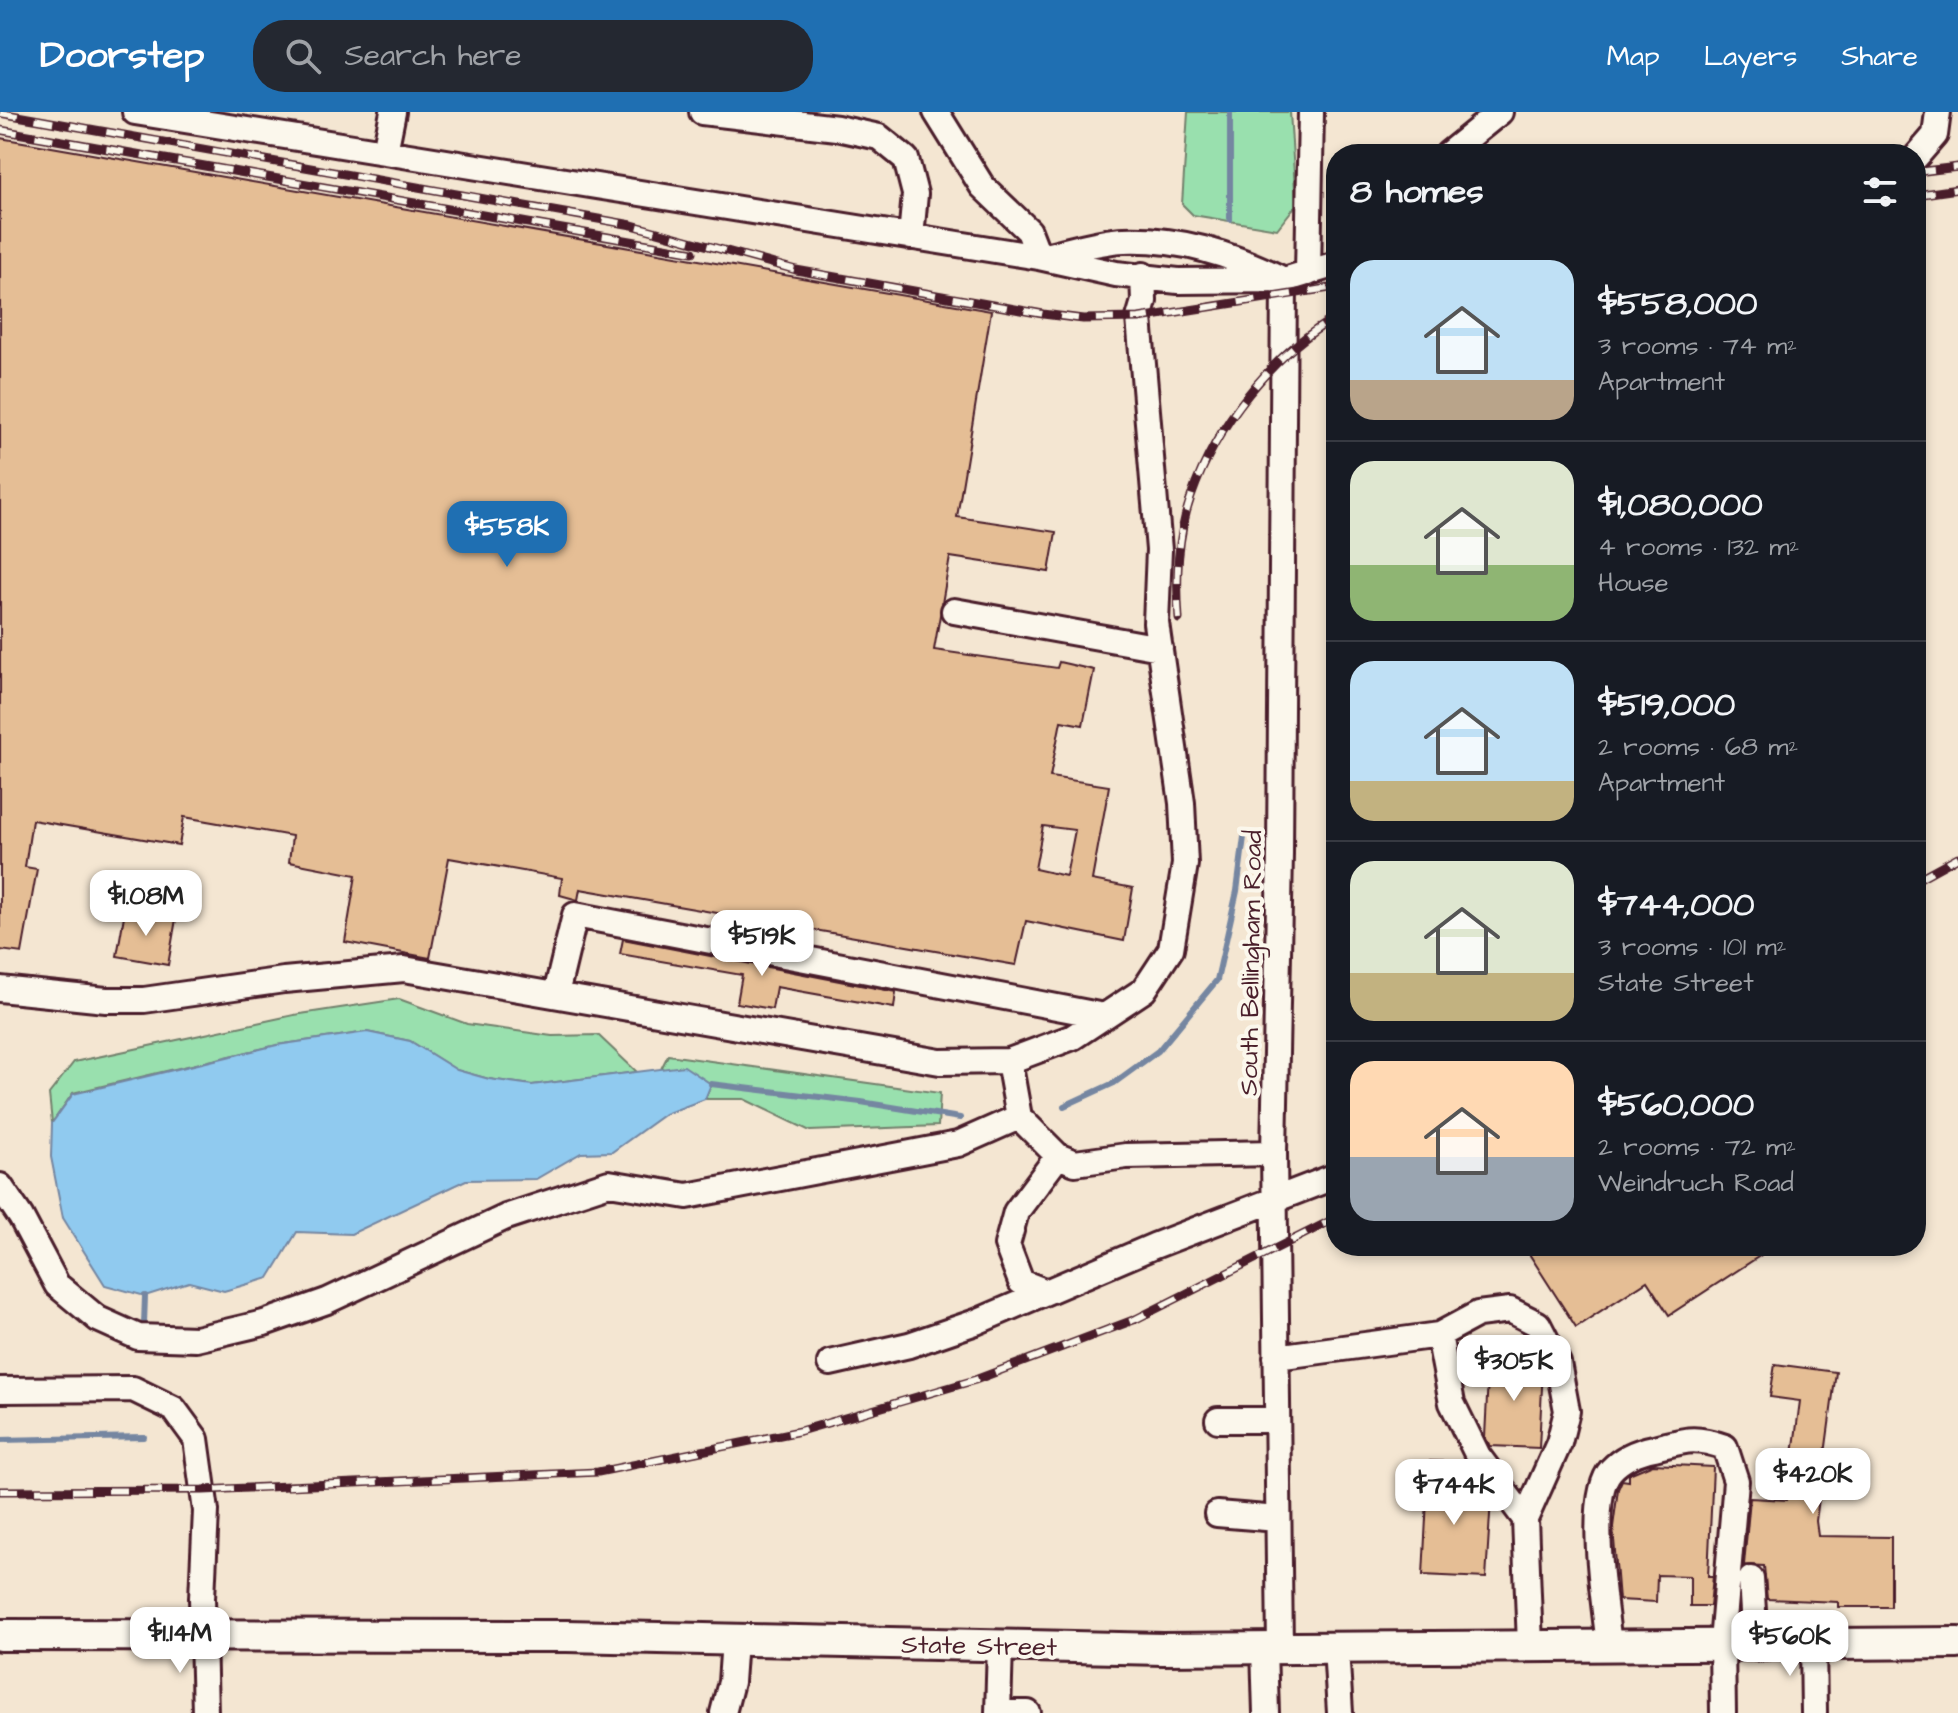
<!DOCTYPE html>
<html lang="en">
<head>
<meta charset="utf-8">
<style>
	:root { --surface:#171b24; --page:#242831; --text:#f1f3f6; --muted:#9ea1a6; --line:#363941; --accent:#1f6fb2 }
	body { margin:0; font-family:"Architects Daughter",sans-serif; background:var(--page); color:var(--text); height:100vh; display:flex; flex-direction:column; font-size:30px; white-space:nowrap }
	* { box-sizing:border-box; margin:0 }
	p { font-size:26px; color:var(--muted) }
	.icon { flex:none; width:44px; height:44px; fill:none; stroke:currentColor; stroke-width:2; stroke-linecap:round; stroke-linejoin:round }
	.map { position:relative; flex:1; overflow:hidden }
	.details { position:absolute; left:1326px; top:32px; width:600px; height:1112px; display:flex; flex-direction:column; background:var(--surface); border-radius:32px; box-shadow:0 4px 12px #0003 }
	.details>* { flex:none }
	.price { position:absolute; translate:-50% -68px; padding:0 18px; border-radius:16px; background:#fff; color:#222; font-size:26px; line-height:52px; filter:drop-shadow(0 2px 4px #0008) }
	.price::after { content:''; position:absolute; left:50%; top:48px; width:24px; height:18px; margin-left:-12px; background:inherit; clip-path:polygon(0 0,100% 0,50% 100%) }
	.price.active { background:var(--accent); color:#fff }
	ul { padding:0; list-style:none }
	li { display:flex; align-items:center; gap:24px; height:200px; padding:0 24px }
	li+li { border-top:2px solid var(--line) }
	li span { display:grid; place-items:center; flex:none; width:224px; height:160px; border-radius:24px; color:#555 }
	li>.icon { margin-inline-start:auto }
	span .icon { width:96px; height:96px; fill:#fffc; stroke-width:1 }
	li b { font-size:34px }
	h2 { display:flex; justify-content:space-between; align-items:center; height:96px; padding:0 24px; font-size:34px }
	header { display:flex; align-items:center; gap:48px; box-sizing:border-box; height:112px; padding:0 40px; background:var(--accent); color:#fff }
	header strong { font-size:38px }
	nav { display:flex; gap:44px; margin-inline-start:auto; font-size:28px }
	.search { width:560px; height:72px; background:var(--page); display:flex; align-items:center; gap:20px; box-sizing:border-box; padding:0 28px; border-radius:32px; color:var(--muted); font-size:30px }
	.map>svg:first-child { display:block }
	.green { fill:#99e0ae; stroke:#72806c; stroke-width:2 }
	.water { fill:#90caef; stroke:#7486a1; stroke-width:2 }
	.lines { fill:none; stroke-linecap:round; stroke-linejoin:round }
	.stream { stroke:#7486a1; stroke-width:6 }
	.building { fill:#e5be95; stroke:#4a1f2b; stroke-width:2; fill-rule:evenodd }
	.minor-casing { stroke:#4a1f2b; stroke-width:30 }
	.major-casing { stroke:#4a1f2b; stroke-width:36 }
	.minor { stroke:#fbf7ec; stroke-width:24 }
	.major { stroke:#fbf7ec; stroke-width:30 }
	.rail-casing { stroke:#4a1f2b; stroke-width:9 }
	.rail { stroke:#fbf7ec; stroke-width:6; stroke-dasharray:18; stroke-linecap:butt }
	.labels { text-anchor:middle; stroke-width:8; stroke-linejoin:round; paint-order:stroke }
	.street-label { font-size:26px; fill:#4a1f2b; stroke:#fbf7ec }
</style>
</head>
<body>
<header>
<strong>Doorstep</strong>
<div class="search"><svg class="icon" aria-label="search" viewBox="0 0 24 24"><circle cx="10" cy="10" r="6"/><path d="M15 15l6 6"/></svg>Search here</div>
<nav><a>Map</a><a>Layers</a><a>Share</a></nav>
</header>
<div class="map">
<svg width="1958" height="1601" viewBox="0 0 1958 1601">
	<rect width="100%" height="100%" fill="#f4e6d2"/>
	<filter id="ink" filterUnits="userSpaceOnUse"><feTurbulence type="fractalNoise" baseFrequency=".0125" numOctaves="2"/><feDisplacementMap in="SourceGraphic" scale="16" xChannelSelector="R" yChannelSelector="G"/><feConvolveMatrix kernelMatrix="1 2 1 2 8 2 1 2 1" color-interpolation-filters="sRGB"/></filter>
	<g filter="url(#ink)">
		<path class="green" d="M1188,0H1290L1296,93L1277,117L1193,103L1182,92Z
			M399,887L467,912L552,924L598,923L637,960L532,973L489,967L456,958L410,929L367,920L277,933L73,981L52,1011L49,982L74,950L294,903Z
			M668,943L940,981L938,1014L810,1019L744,987H705L711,972L661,957Z"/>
		<path class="water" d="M367,920L410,929L457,958L489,967L532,973L684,954L711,972L705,987L665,1002L612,1040L581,1041L536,1067L466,1068L351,1122L297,1120L269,1166L224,1179L189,1170L145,1184L105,1173L63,1106L51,1045L52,1011L73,982L277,933Z"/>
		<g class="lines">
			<path class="stream" d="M1230,0V107
				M711,972L861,990L960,1006
				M1064,994L1114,971L1158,939L1217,868L1237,779L1244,725
				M144,1212L145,1184
				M0,1328L144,1325"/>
		</g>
		<path class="building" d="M0,26L991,199L957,405L1056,420L1049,460L950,445L934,538L1057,556L1059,550L1094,558L1083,613L1061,609L1050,665L1109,674L1092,768L1133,776L1124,829L1026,809L1016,853L580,777L578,788L560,783L562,766L449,746L430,846L345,830L356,763L289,750L292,724L184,705L179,733L32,708L25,755L37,757L22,841L0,838ZM1043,714L1075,718L1066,764L1035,757Z
			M125,798L176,807L168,853L117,844Z
			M623,827L896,880L894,896L776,875L772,897L737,891L742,863L620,842Z
			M1524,1134H1775L1669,1203L1647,1169L1576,1215Z
			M1489,1245L1539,1248L1543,1255L1539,1336L1490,1334L1485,1325Z
			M1775,1252L1836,1260L1816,1409L1818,1424L1891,1425V1495H1838V1490L1767,1487L1764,1454L1744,1453L1750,1386L1787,1388L1800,1289L1770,1285Z
			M1429,1349L1457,1350L1456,1385L1491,1387L1486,1466L1423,1463Z
			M1653,1352L1713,1355L1708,1464H1713L1710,1494H1690V1464L1657,1463L1656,1490L1619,1488L1613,1415L1618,1377L1622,1368L1629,1369V1362Z"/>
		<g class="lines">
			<defs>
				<path id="minor" d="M135,0L1039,145L1116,162L1178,169L1284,168L1336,152
					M702,0L837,16L879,25L906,47L915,82L911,125
					M936,0L982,74L1029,119L1039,145C1066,140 1096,129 1124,128C1180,126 1229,142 1278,165
					M385,40L393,0
					M1448,42L1500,0
					M1916,45L1935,23L1938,0
					M1308,161L1311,0
					M954,499L1160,536
					M0,877L106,888H144L284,868L404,857L940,950L1009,949L1073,925L1144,878L1171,837L1185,752L1182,691L1156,511L1159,438L1139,206L1144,189L1143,163
					M556,882L575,803L1104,904
					M1009,949L1019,1005L1058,1044L1075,1051L1126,1044L1274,1041
					M0,1074L21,1105L57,1173L98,1207L138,1225L196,1227L264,1211L327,1189L506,1105L609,1071L687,1084L958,1032L1019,1005
					M1044,1179L1021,1170L1007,1133L1016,1100L1058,1044
					M1439,1223L1452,1291L1478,1344L1525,1407
					M1276,1245L1439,1223L1478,1202L1510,1198L1538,1212L1558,1251L1567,1299L1559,1331L1525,1407L1530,1533
					M830,1251L909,1233L976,1210L1154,1134L1336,1064
					M0,1278L133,1277L174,1297L196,1327L206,1399L202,1486L205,1601
					M1218,1308H1277
					M1217,1402L1278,1407
					M1751,1467L1755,1531
					M1813,1531L1814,1601
					M1000,1533L998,1601H1028
					M1609,1533C1605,1494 1586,1385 1611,1358C1622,1346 1639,1339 1654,1336C1687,1328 1693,1324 1725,1335L1736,1369L1722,1531L1723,1601
					M1336,1535L1340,1601
					M1264,1536L1266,1601
					M1280,1536L1274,1041L1280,742L1284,168
					M723,1601L731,1570L734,1528"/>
				<path id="major" d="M0,1523L567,1524L1163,1537L1958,1531"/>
			</defs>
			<use href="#minor" class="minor-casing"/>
			<use href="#major" class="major-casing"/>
			<use href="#minor" class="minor"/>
			<use href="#major" class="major"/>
			<defs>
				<path id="rail" d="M0,1L632,113L796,158L1043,202L1083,207L1139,206L1336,175
					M0,18L693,140
					M1916,60L1958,55
					M1916,83L1958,77
					M1179,507C1176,466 1177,425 1191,385C1216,313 1271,243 1336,205
					M1916,768L1958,745
					M0,1379L203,1378L598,1360L800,1319L975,1268L1136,1207L1336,1106"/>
			</defs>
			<use href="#rail" class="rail-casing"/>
			<use href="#rail" class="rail"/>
		</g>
	</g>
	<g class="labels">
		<g class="street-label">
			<text transform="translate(1250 851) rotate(-89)" y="9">South Bellingham Road</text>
			<text transform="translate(979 1533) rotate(1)" y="9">State Street</text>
		</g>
	</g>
</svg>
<b class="price active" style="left:507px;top:457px">$558K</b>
<b class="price" style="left:146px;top:826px">$1.08M</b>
<b class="price" style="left:762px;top:866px">$519K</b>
<b class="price" style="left:1514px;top:1291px">$305K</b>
<b class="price" style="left:1813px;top:1404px">$420K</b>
<b class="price" style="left:1454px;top:1415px">$744K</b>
<b class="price" style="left:180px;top:1563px">$1.14M</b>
<b class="price" style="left:1790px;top:1566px">$560K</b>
<section class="details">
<h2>8 homes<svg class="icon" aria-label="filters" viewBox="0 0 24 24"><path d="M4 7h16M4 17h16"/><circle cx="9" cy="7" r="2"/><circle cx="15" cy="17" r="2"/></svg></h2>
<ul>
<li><span style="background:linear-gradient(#bfe0f5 75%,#b9a48a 0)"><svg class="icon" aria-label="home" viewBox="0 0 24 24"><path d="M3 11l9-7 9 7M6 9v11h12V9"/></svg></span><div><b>$558,000</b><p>3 rooms · 74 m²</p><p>Apartment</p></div></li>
<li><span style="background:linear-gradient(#dfe7d0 65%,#8fb573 0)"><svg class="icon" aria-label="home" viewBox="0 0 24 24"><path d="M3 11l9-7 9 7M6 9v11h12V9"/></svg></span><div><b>$1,080,000</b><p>4 rooms · 132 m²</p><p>House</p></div></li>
<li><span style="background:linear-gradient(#bfe0f5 75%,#c2b280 0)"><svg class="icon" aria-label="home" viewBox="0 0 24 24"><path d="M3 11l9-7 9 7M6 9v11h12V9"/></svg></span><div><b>$519,000</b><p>2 rooms · 68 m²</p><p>Apartment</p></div></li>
<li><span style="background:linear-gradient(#dfe7d0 70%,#c2b280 0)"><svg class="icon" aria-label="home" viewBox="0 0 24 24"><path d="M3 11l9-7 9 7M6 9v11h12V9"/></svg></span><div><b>$744,000</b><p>3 rooms · 101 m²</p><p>State Street</p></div></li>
<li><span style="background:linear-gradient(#ffd9b3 60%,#9aa5b1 0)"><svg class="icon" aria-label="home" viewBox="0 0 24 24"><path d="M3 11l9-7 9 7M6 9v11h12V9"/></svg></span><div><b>$560,000</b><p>2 rooms · 72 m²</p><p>Weindruch Road</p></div></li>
</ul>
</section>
</div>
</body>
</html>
